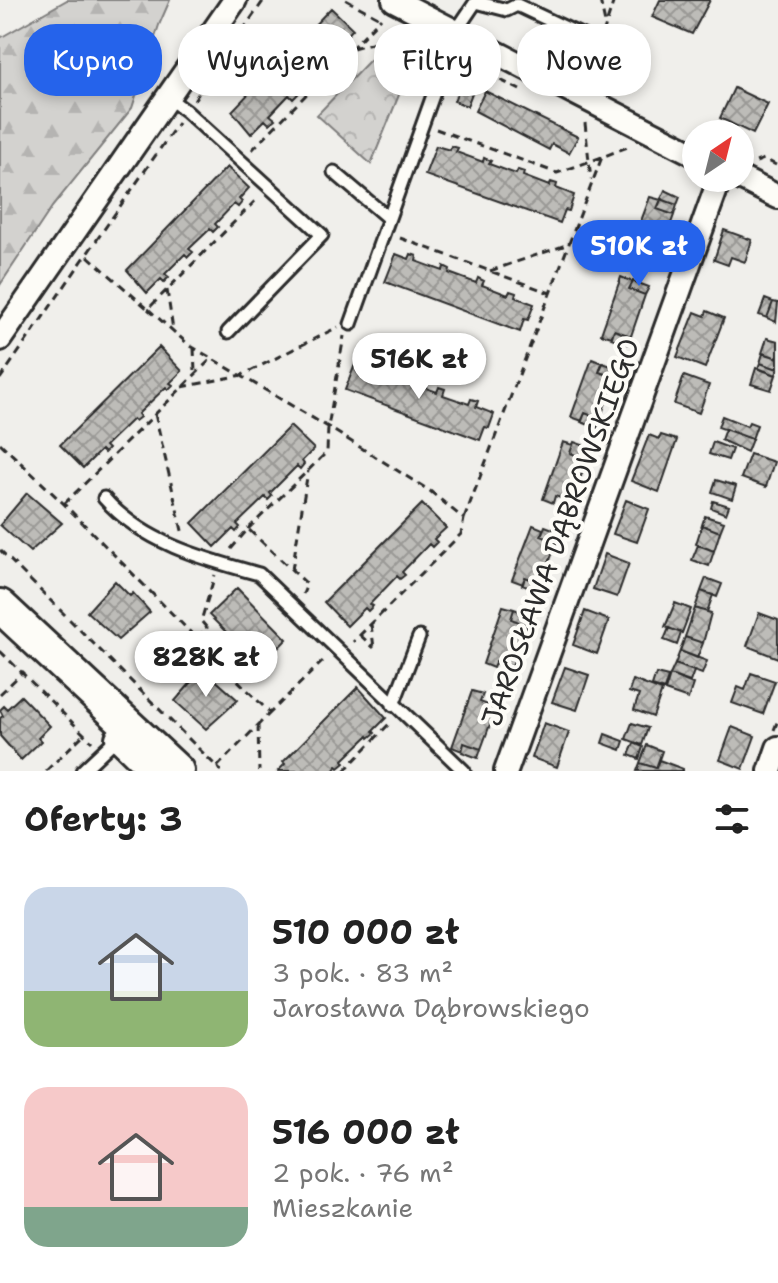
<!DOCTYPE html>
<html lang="pl">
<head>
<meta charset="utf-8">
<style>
	:root { --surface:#fff; --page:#f6f6f6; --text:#222; --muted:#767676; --accent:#2563eb }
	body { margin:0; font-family:"Shantell Sans",sans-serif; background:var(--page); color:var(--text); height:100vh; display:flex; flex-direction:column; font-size:30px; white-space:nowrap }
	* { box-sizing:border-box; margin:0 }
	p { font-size:26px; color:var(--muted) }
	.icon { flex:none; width:44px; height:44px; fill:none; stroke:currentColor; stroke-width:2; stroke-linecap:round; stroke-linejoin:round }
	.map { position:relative; height:771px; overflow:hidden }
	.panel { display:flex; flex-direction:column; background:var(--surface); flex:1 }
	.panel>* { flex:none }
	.hud { position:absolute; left:24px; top:24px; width:730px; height:72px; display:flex; gap:16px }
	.needle { width:52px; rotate:35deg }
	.fabs { position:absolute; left:682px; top:120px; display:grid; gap:16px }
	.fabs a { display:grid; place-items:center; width:72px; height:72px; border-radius:50%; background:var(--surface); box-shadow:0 4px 12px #0003; font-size:40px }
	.price { position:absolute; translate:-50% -68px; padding:0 18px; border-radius:28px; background:#fff; color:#222; font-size:26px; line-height:52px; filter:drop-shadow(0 2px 4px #0008) }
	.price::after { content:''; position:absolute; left:50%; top:48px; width:24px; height:18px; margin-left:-12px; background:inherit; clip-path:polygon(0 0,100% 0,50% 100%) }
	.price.active { background:var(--accent); color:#fff }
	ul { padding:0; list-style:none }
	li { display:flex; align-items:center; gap:24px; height:200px; padding:0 24px }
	li span { display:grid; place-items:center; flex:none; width:224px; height:160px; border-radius:24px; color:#555 }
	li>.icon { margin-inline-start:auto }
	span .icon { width:96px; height:96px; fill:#fffc; stroke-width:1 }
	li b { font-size:34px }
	h2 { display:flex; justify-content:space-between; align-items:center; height:96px; padding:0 24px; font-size:34px }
	.pill { padding:0 28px; border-radius:32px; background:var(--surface); box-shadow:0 4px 12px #0003; font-size:28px; line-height:72px }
	.pill.active { background:var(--accent); color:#fff }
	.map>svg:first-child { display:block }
	.forest { fill:url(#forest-firs); stroke:#7f7e7d; stroke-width:2 }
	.park { fill:url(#park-crowns); stroke:#7f7e7d; stroke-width:2 }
	.building { fill:url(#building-cross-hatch); stroke:#2b2b2b; stroke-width:2 }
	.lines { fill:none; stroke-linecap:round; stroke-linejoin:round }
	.lane-casing { stroke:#2b2b2b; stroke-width:17 }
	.street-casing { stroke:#2b2b2b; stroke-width:28 }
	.secondary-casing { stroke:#2b2b2b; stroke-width:38 }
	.path { stroke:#2b2b2b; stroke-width:3; stroke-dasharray:8 6; stroke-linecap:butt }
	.lane { stroke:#fdfcf7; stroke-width:11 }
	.street { stroke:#fdfcf7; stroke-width:22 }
	.secondary { stroke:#fdfcf7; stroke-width:32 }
	.labels { text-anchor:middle; stroke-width:8; stroke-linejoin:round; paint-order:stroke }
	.street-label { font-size:28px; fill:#2b2b2b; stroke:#fdfcf7 }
</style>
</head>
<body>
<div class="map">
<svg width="778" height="771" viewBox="0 0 778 771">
	<defs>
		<pattern id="forest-firs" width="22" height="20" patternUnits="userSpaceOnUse" patternTransform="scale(2)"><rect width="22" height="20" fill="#d3d2cf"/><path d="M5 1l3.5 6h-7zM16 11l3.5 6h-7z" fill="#b5b4b2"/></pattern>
		<pattern id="park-crowns" width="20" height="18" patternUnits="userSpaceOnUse" patternTransform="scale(2)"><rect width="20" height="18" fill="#d3d2cf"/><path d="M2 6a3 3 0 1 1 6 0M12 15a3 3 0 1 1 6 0" fill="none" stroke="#b5b4b2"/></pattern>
		<pattern id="building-cross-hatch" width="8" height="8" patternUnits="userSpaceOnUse" patternTransform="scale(2)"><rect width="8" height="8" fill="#bdbcb8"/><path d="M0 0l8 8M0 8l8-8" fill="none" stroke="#9a9996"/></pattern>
	</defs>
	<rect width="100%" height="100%" fill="#f0efeb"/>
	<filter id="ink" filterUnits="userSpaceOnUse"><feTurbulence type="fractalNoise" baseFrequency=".0125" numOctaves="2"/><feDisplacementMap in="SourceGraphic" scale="16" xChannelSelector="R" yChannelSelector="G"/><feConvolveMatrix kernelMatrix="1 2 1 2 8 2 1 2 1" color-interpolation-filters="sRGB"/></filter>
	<g filter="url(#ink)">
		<path class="forest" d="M67,0H170L159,25L132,108L52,207L0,285V38Z"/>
		<path class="park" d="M370,60L401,90L371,164L317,115Z"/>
		<path class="building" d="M660,0H710L692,34L652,17Z
			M331,8L353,29L343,40L346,44L342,48L338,45L318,66L322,69L318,73L314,70L294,90L298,94L293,99L289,95L270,115L275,119L269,124L265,120L251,134L232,111Z
			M459,88L472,93L467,106L454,101Z
			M734,88L768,104L753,134L720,118Z
			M485,91L578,137L569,153L552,144L549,150L475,111Z
			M436,146L450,150L451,146L458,148L456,152L483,162L484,158L491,161L489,164L516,174L518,170L524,172L523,176L549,186L551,182L557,184L556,188L574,195L569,211L565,210L560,223L425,175Z
			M227,167L249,188L239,199L242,202L238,207L234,204L215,224L218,227L213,232L210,229L189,249L193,252L188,257L185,254L165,274L169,277L164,282L161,279L147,293L127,270Z
			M665,190L680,197L677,205L661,199Z
			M650,197L661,200L657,209L674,215L659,256L643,250L640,257L629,253Z
			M661,199L677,205L674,215L657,209Z
			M724,230L752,240L745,262L731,257L728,265L714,260Z
			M643,250L659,256L656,265L639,259Z
			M396,254L409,259L411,254L417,256L416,261L443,271L444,266L450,269L449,273L476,283L478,278L484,281L482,285L508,295L510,291L516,293L515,297L534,304L528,320L524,319L520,332L385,282Z
			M621,277L633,282L629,289L645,295L631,336L614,330L612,337L601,334Z
			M633,281L649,287L645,295L629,289Z
			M765,299L773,302L767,318L759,315Z
			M773,302L778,303L776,322L767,318Z
			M707,311L724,318L705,368L677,357L695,312L705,316Z
			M614,330L631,336L628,344L611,338Z
			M767,338L778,341V358L762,353Z
			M159,347L182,371L170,383L173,385L168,390L166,387L138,414L140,417L135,421L133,419L105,446L108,449L104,453L101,450L83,468L60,445Z
			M763,353L778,358V369L760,363Z
			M592,359L602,363L599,372L615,377L600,419L585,413L582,421L571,417Z
			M356,362L370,367L372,362L379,365L377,370L403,379L405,374L411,377L409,382L437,392L439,387L445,389L443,395L469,404L471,399L478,401L476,407L494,414L489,428L485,427L480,440L345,390Z
			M603,363L619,369L615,377L599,372Z
			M760,363L778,369L776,375L758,368Z
			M756,368L776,375L771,390L751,384Z
			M684,376L709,385L699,413L674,404Z
			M585,413L600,419L597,428L581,422Z
			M722,416L747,426L749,422L757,425L752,439L718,427Z
			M290,426L314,449L302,461L304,464L300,469L297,466L270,493L272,496L268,500L265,497L237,524L240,527L236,532L233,529L215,547L192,523Z
			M725,429L752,439L747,452L721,440Z
			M649,435L659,439L661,435L677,440L659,492L631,481Z
			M563,442L573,445L570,453L587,459L572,502L555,496L553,503L543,499Z
			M574,442L591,448L587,459L570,453Z
			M713,442L732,449L728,460L709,454Z
			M750,454L774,462L766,487L741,478Z
			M716,480L736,486L732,499L712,492Z
			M27,493L62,523L30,552L0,525Z
			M626,500L649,509L637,542L613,534Z
			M713,501L729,506L726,514L711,508Z
			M422,504L446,528L434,539L437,542L432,547L429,544L402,572L405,575L400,579L397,576L370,604L373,606L368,611L365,608L347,626L324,602Z
			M705,516L724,522L720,532L702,525Z
			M533,525L543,529L541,536L557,542L541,583L525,577L523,584L512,580Z
			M702,525L720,532L714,551L696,544Z
			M545,526L561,532L557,542L541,536Z
			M698,545L714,551L709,566L692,560Z
			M605,554L629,563L617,597L593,589Z
			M525,577L541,583L538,591L522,585Z
			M706,578L722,584L717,597L701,591Z
			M115,581L130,596L133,593L150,612L118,640L87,612Z
			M237,588L287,639L260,666L209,615Z
			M701,591L713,595L707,612L695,608Z
			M675,603L691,609L682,633L665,627Z
			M503,606L514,609L511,619L527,625L512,667L496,661L493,668L483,664Z
			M695,608L711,613L703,643L685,637Z
			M514,609L531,615L527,625L511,619Z
			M585,611L609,620L597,654L573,645Z
			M759,613L778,620V658L747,646Z
			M669,628L681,633L677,645L664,640Z
			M685,637L703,643L697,658L680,651Z
			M680,651L707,661L702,674L675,664Z
			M675,664L694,671L690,682L670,675Z
			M565,667L589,675L577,710L552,702Z
			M203,669L238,700L206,729L175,701Z
			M751,673L775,681L763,714L732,703L738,687L745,690Z
			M656,674L668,677L664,690L652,686Z
			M670,675L693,684L688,699L665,691Z
			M633,680L662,691L653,717L634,710L639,695L629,692Z
			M358,687L386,718L373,731L375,733L369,738L368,736L343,760L345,763L339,768L337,766L333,771H278L285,764L283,762Z
			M472,691L483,694L480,702L496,708L481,749L464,743L462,751L452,747Z
			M21,696L50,726L38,738L41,741L21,760L0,736V718L3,716L0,710L4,706L7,709Z
			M544,723L569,732L557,767L532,758Z
			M632,723L648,728L642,745L626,739Z
			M732,727L755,736L743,769L720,760Z
			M605,734L624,741L621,750L602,743Z
			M464,743L481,749L478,758L462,752Z
			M634,743L643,747L639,759L629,755Z
			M647,745L662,751L656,768L640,763Z
			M659,760L683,769V771H637L640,763L656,768Z"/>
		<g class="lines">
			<defs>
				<path id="lane" d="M476,2L507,10L517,5L587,38
					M167,97L186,111L322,235L228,332
					M334,172L388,218
					M351,324L456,31L477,0
					M104,498C143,543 204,559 259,574L464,771
					M393,705L419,637
					M82,771L117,738"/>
				<path id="street" d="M394,0L696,155
					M740,178L778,197
					M0,339L235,0
					M131,726L117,738L151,771
					M506,771L720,178
					M770,771L778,748"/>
				<path id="secondary" d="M0,606L177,771"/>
			</defs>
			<use href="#lane" class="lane-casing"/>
			<use href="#street" class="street-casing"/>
			<use href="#secondary" class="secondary-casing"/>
			<path class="path" d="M346,0L382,19
				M600,0L605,23
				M399,28L435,47
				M603,34L614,0
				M353,48L408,33
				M463,61L520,90
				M589,76L598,49
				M194,100L264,0
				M585,123L591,180
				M436,129L557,173L602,157
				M252,150L381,18
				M756,162L764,159L778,166
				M400,238L550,293
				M88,256L148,309L258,198
				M490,271L569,244
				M167,290L173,330
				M148,309L189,345L328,427L430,491L464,519L461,534L353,642
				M194,348L195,372
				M0,379L178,123
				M182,387L242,375L338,327
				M155,414L183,535
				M0,443L64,504L270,713L326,658
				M64,504L212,358
				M464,519L602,157L630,146
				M248,529L327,452L328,427L344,336
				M231,549L248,529L307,584L303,594
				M0,550L221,771
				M292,570L308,471
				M371,624L374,648
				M360,635L374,648
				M197,638L207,628L201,621L215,575
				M0,651L92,742
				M0,694L24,671
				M258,725L259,771
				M774,730L778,720
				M217,767L270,713
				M46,771L85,733
				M344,771L391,722"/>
			<use href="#lane" class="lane"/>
			<use href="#street" class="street"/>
			<use href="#secondary" class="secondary"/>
		</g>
	</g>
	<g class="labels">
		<g class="street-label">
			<text transform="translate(560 532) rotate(-70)" y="10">JAROSŁAWA DĄBROWSKIEGO</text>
		</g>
	</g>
</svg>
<div class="fabs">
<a><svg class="needle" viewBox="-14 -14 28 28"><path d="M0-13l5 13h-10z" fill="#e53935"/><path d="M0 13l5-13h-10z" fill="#767676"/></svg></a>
</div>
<b class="price active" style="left:639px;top:288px">510K zł</b>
<b class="price" style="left:419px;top:401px">516K zł</b>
<b class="price" style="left:206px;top:699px">828K zł</b>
<div class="hud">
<a class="pill active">Kupno</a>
<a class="pill">Wynajem</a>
<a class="pill">Filtry</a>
<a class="pill">Nowe</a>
</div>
</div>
<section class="panel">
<h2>Oferty: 3<svg class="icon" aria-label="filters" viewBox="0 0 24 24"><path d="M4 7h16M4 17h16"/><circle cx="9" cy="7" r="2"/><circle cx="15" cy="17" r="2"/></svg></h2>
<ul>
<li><span style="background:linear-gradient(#c9d6e8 65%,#8fb573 0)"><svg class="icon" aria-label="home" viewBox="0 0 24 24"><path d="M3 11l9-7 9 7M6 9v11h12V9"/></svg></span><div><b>510 000 zł</b><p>3 pok. · 83 m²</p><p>Jarosława Dąbrowskiego</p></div></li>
<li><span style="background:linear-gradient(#f6c9c9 75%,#7fa58c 0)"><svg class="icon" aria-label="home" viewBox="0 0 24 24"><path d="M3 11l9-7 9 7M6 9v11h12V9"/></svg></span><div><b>516 000 zł</b><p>2 pok. · 76 m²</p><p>Mieszkanie</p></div></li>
</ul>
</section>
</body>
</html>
